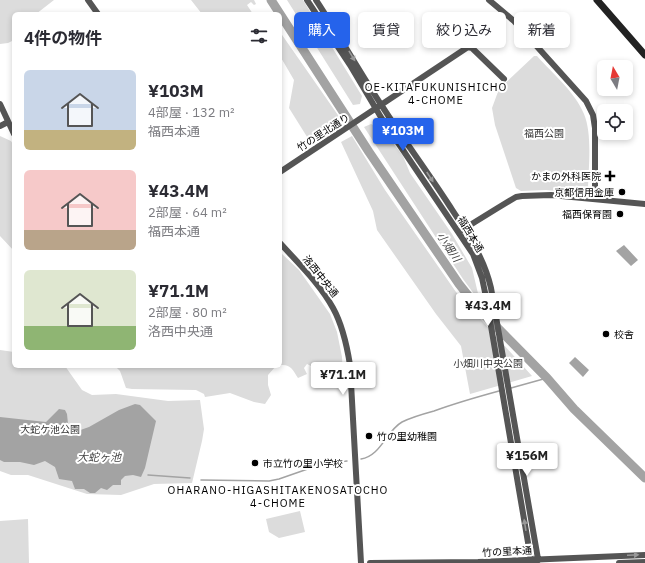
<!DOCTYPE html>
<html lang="ja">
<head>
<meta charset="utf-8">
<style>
	:root { --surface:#fff; --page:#f2f2f3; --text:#2b2b33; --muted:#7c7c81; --accent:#2563eb }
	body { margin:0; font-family:"IBM Plex Sans","Noto Sans JP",sans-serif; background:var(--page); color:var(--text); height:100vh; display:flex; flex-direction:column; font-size:15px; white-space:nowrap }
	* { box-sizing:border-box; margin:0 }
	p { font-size:13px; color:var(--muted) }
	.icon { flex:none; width:22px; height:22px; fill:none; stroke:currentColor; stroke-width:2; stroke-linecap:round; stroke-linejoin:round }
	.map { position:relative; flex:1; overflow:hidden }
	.drawer { position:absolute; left:12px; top:12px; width:270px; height:356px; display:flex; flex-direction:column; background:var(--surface); border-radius:6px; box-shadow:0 2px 6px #0003 }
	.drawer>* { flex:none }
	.banner { position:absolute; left:294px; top:12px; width:291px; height:36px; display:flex; gap:8px }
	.needle { width:26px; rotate:350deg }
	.fabs { position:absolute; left:597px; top:60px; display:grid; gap:8px }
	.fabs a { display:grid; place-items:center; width:36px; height:36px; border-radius:6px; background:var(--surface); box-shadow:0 2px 6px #0003; font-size:20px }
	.price { position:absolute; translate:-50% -34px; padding:0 9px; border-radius:4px; background:#fff; color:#222; font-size:13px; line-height:26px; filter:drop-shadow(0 1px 2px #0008) }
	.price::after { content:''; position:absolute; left:50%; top:24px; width:12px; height:9px; margin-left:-6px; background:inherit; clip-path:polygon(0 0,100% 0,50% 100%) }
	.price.on { background:var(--accent); color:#fff }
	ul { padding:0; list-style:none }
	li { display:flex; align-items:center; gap:12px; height:100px; padding:0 12px }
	li span { display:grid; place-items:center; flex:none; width:112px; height:80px; border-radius:6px; color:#555 }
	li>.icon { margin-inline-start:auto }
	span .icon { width:48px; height:48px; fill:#fffc; stroke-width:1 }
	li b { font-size:17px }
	h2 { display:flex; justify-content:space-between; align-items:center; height:48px; padding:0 12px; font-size:17px }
	.chip { padding:0 14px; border-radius:6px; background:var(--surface); box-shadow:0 2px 6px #0003; font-size:14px; line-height:36px }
	.chip.on { background:var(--accent); color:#fff }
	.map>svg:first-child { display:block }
	.green { fill:#dcdcdc }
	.water { fill:#a3a3a3 }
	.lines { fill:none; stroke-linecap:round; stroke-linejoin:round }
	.stream { stroke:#a3a3a3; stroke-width:1.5 }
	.river { stroke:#a3a3a3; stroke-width:9 }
	.tertiary { stroke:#555; stroke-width:6 }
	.secondary { stroke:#222; stroke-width:7 }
	.oneway { fill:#999 }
	.poi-dot { fill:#000; stroke:#fff; stroke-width:1.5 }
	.labels { text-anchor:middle; stroke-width:4; stroke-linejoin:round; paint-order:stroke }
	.street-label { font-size:10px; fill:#000; stroke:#fff }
	.park-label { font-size:10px; fill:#333; stroke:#fff }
	.poi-label { font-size:10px; fill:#000; stroke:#fff; text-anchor:end }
	.neighbourhood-label { font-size:11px; letter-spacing:1px; fill:#000; stroke:#fff }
	.water-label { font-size:11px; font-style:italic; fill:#444; stroke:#fff }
</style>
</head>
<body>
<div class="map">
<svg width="645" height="563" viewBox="0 0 645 563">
	<rect width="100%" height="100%" fill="#fff"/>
	<path class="green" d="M0,0H54L36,14H14V40L8,43L0,44Z
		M191,0H254L256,4L254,5L251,2L247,5L253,14H202Z
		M287,0H303L362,96L360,104L353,105Z
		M280,32L340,118L334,123L336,126L309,140L289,108L294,80L280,56Z
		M534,56H537C553,74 575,92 584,114C593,136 588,170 588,194L546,190L521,191L516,188L495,125L492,108L499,89Z
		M371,124L382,129L403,156L410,173L452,234L472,268L480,302L463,279L364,127Z
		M0,136L11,141L14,146V251L0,236Z
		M352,136L385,190L456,292L532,376L470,394L461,346L436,314L377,230L373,211L341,142Z
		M280,252L299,270L330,314L337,332L342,357L343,376L316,377L313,367L307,364L304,368L307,374L298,378C293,370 291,364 280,365Z
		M0,350L14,352V366H65L82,390L92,395L116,394L168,401L200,400L204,429L202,441L192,483L154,484L121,495L87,494L28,475H11L0,471Z
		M115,366H276L268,375V385L271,395L265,404L254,402L230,393L205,397L204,394L196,390L132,389L126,388L120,371Z
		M300,511L305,532L279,538L269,532L266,519Z
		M28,519L29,563H0V521Z"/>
	<path class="water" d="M624,245L638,260L631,266L616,251Z
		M575,357L589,370L583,377L569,363Z
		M135,404L140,405L156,421L145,468L141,477L133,475L125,476L121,480V485H113L107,490L101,488L95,493H90L84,489H75L72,481L59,479L55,467L45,461L34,465L20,462H4L0,460V417L46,422L59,409L65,410L67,414L69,434L89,427L119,410Z"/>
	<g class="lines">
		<path class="stream" d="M511,388L547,378
			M361,459C381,456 386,431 402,422C412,417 423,414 434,411C456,403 477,397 499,391
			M148,475L190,478
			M201,480L269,481L279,479L322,464L347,461"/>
		<path class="river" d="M271,0L369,152L459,284L478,308L547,378L574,409L645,478"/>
		<path class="tertiary" d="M88,0L98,14
			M307,0L350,65L382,119L473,254L482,278L486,297L531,560L533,563
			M316,0C339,35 359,71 382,106C403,139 427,171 449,205C466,231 484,257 491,288L538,559L537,563
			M489,0L514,21L586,101L593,115L595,128V199
			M0,104L14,134
			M0,126L8,122
			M280,172L468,47L472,48L504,79
			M462,230L496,209L516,197L522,196L551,195L645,204
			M280,243C299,264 320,284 333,308C343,326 347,346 350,365L361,563
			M370,563L478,562L645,555
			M619,563L645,562"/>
		<path class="secondary" d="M597,0L645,55"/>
	</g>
	<defs><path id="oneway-solid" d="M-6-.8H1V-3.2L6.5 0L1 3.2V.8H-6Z"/></defs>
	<g class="oneway">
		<use href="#oneway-solid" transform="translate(352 56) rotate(59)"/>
		<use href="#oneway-solid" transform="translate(430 177) rotate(57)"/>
		<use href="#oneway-solid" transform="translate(525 525) rotate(-99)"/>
		<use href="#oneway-solid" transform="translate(633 555) rotate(-2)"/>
	</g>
	<g class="poi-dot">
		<path d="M608 170h4v4h4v4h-4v4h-4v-4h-4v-4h4z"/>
		<circle cx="622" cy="192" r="4"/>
		<circle cx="620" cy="214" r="4"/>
		<circle cx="606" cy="334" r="4"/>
		<circle cx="369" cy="436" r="4"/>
		<circle cx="255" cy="463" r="4"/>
	</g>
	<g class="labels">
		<g class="street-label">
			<text transform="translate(323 132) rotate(-33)" y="4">竹の里北通り</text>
			<text transform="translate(471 234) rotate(59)" y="4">福西本通</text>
			<text transform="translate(321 276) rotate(51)" y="4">洛西中央通</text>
			<text transform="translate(507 551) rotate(-3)" y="4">竹の里本通</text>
		</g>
		<g class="park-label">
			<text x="544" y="137">福西公園</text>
			<text x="488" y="367">小畑川中央公園</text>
			<text x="50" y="433">大蛇ケ池公園</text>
		</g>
		<g class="poi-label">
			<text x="601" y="180">かまの外科医院</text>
			<text x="614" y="196">京都信用金庫</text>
			<text x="612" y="218">福西保育園</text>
			<text x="614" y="338" text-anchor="start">校舎</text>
			<text x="377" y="440" text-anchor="start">竹の里幼稚園</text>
			<text x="263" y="467" text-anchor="start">市立竹の里小学校</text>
		</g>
		<g class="neighbourhood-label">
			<text x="436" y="91">OE-KITAFUKUNISHICHO<tspan x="436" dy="13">4-CHOME</tspan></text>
			<text x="278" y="494">OHARANO-HIGASHITAKENOSATOCHO<tspan x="278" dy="13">4-CHOME</tspan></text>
		</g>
		<g class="water-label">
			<text transform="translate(449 247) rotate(56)" y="4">小畑川</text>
			<text x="99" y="461">大蛇ヶ池</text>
		</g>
	</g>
</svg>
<div class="fabs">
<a><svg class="needle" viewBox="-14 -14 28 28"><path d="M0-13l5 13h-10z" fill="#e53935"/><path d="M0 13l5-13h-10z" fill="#7c7c81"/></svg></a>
<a><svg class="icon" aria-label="locate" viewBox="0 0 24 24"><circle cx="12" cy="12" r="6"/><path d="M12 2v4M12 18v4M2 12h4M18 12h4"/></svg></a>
</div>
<b class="price on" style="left:403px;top:152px">¥103M</b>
<b class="price" style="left:488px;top:327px">¥43.4M</b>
<b class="price" style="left:343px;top:396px">¥71.1M</b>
<b class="price" style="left:527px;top:477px">¥156M</b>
<div class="banner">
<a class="chip on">購入</a>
<a class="chip">賃貸</a>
<a class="chip">絞り込み</a>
<a class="chip">新着</a>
</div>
<section class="drawer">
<h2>4件の物件<svg class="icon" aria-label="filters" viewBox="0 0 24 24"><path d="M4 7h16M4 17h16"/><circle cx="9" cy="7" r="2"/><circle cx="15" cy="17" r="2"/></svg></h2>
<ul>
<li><span style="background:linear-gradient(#c9d6e8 75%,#c2b280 0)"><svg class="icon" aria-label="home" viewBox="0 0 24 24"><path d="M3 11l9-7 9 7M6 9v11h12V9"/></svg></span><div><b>¥103M</b><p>4部屋 · 132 m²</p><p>福西本通</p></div></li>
<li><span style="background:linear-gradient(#f6c9c9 75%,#b9a48a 0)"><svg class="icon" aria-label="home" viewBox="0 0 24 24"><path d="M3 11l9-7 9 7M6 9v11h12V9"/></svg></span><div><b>¥43.4M</b><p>2部屋 · 64 m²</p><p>福西本通</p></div></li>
<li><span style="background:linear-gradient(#dfe7d0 70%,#8fb573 0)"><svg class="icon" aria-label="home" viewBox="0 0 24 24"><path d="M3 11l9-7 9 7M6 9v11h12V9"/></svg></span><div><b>¥71.1M</b><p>2部屋 · 80 m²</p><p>洛西中央通</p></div></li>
</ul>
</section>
</div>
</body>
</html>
